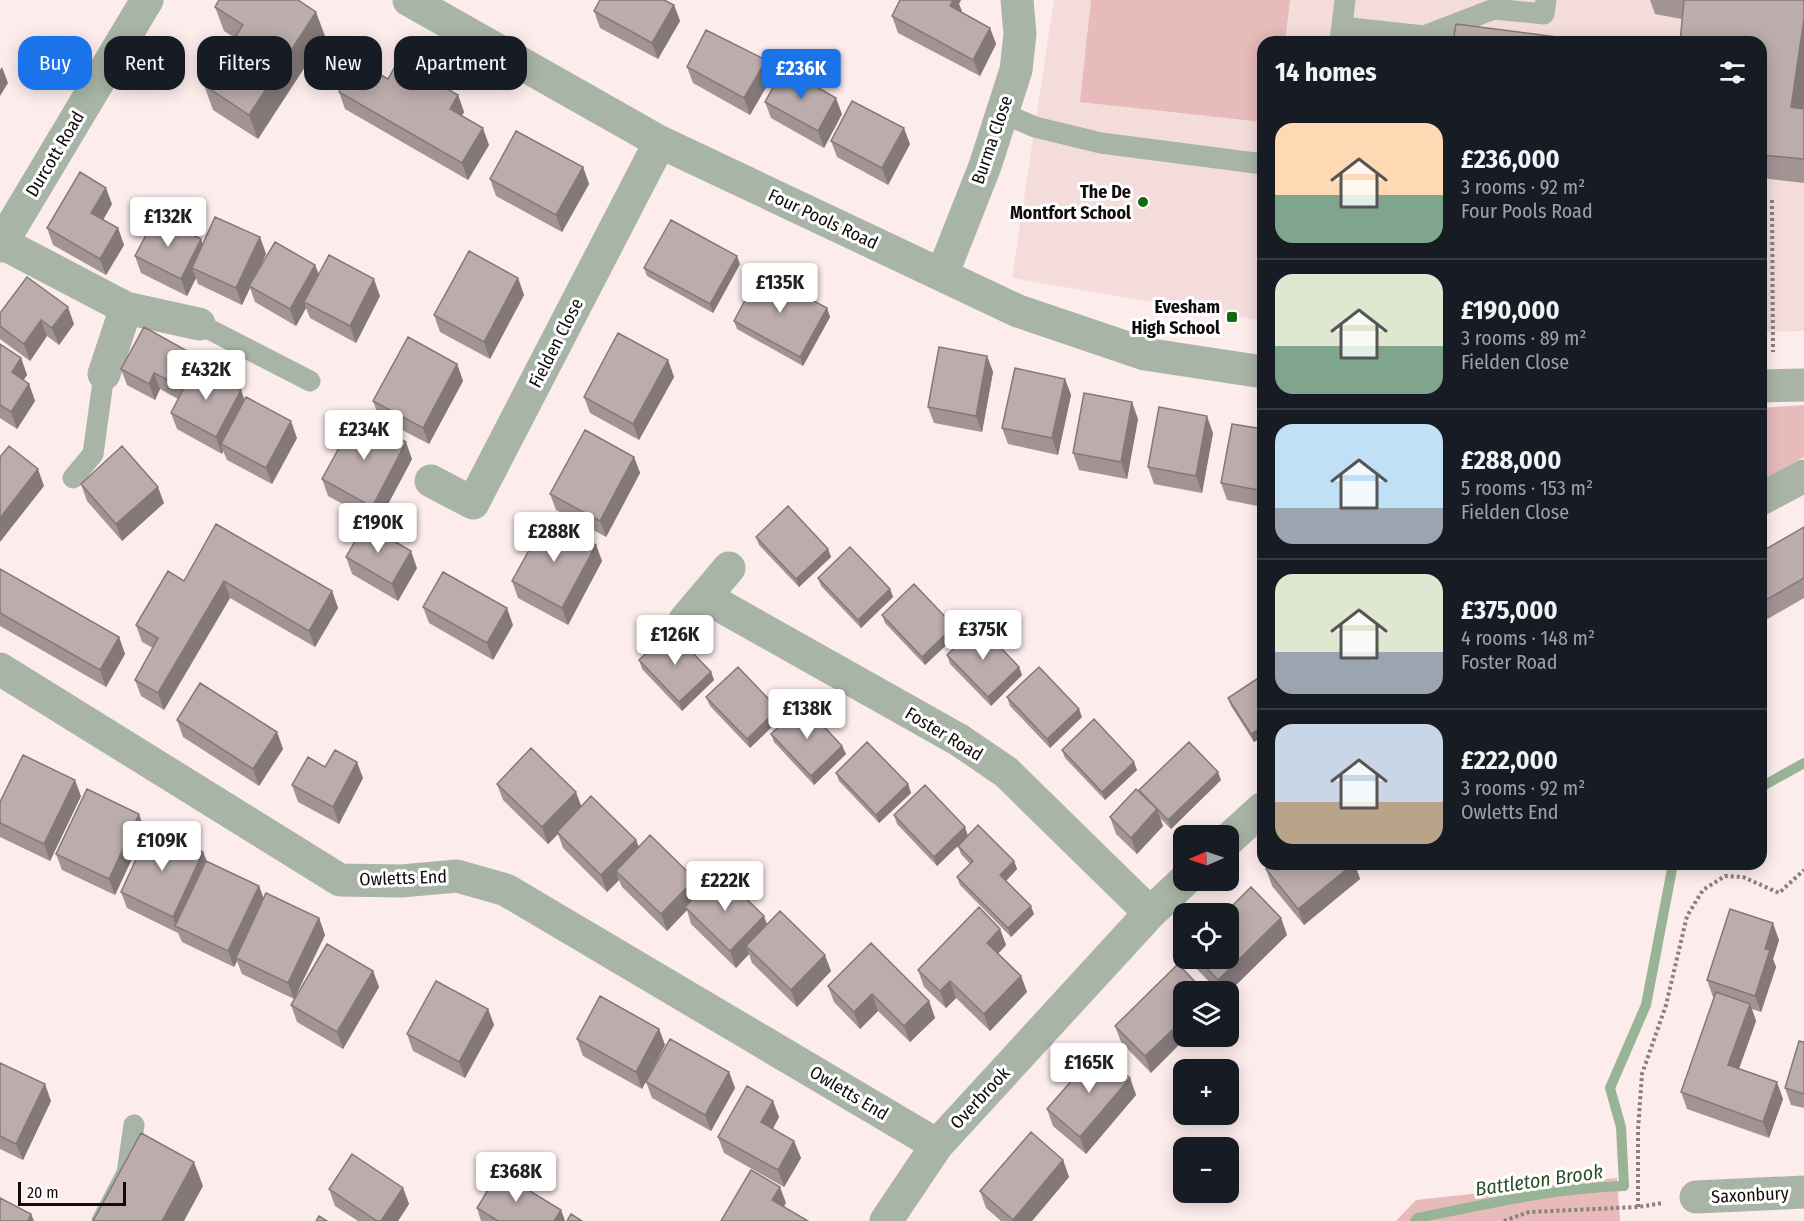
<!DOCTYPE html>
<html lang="en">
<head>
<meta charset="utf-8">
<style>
	:root { --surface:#171b24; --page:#20242c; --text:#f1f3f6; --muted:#9ea1a6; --line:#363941; --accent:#1a73e8 }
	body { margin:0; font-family:"Fira Sans Condensed",sans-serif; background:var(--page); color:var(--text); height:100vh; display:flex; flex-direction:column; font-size:22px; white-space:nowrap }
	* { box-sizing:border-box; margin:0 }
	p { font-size:20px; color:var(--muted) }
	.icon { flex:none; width:33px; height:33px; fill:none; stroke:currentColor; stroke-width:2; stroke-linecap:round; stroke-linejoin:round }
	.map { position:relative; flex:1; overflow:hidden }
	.details { position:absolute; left:1257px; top:36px; width:510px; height:834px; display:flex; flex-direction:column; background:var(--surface); border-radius:18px; box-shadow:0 3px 15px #0003 }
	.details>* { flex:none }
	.top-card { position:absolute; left:18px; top:36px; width:570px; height:54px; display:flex; gap:12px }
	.needle { width:39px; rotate:268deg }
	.controls { position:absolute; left:1173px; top:825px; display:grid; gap:12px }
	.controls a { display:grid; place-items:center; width:66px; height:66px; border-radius:12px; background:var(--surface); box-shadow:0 3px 15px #0003; font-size:30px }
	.scale { position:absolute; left:18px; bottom:15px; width:108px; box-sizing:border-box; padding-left:6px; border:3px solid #110c0c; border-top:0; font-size:16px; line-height:21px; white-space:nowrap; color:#110c0c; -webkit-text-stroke:4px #fff; paint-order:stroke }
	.price { position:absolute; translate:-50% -51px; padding:0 14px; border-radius:6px; background:#fff; color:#222; font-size:20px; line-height:39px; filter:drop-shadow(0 2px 3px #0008) }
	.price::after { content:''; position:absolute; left:50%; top:36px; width:18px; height:14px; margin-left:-9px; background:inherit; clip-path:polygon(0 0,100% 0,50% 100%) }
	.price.selected { background:var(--accent); color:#fff }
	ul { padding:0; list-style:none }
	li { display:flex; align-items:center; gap:18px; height:150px; padding:0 18px }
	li+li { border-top:2px solid var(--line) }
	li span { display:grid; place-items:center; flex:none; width:168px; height:120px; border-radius:18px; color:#555 }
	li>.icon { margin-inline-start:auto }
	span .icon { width:72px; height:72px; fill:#fffc; stroke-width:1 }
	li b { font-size:26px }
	h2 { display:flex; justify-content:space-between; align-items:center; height:72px; padding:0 18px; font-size:26px }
	.tag { padding:0 21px; border-radius:18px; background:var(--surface); box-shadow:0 3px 15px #0003; font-size:21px; line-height:54px }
	.tag.selected { background:var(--accent); color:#fff }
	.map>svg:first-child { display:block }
	.built { fill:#f4dcdb }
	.green { fill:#e6bbba }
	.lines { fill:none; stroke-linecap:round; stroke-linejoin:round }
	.stream { stroke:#98b395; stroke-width:10 }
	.path { stroke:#8a7f7f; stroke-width:4; stroke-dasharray:3 3; stroke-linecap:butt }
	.lane { stroke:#a8b4a6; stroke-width:21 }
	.street { stroke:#a8b4a6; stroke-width:33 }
	.wall { fill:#a29494 }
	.shaded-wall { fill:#847878 }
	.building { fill:#bcacac; stroke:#847878; stroke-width:1.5 }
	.poi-dot { fill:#13690e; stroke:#fff; stroke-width:2 }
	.labels { text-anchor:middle; stroke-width:6; stroke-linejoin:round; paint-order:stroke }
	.street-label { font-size:18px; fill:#110c0c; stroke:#fff }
	.poi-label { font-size:18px; font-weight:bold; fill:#110c0c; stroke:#fff; text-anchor:end }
	.water-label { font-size:20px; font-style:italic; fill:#295025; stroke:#fff }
</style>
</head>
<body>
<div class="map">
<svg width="1804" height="1221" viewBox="0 0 1804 1221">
	<rect width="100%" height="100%" fill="#fdecec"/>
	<path class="built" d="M1054,0H1804V331L1761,332V42H1263V321L1012,278Z"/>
	<path class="green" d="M1091,0H1290L1285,42H1263V122L1080,102Z
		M1804,405V457L1761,481V408Z
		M1617,1178L1620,1221H1396L1416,1200Z"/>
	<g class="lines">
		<path class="stream" d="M1761,787L1804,763
			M1415,1221L1418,1218C1486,1204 1555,1188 1624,1186L1621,1127L1610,1088L1646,1005L1673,864"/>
		<path class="path" d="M1772,200L1773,352
			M1638,1207V1130L1642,1074L1666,1005L1687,916L1703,890L1725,876L1743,877L1779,893L1804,870
			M1504,1221L1529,1212L1638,1207L1663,1203"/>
		<path class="lane" d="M1342,27L1424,36L1494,9L1544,14L1546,0
			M1340,42L1345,0
			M1002,113L1035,127L1101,143L1263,164
			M199,324L310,381
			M73,478L93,454L104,374
			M102,1221L127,1173L134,1125"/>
		<path class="street" d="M409,0L660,142L1018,311L1145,354L1263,372
			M2,243L126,308L199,324
			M0,246L147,0
			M942,275L985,166L1016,70L1020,34L1017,0
			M104,374L126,308
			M1761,386L1804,385
			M431,481L473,503L660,142
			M1761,499L1804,476
			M705,597L959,740L1006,772L1150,913
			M685,620L729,568
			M0,669L340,880L401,881L457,876L506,890L937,1145
			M1228,840L1263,808
			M1696,1197L1804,1192
			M886,1221L937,1145L1150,913L1185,880"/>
	</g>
	<path class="wall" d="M1650,0H1804V183L1761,178V42L1682,19L1655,14Z
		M959,4L961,12L990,28L996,44L980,76L898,33L892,16Z
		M674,5L680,21L658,59L600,28L594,11Z
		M215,7L325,36L258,139L213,110L204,85L235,38L224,31Z
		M766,60L772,77L750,115L693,83L687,67Z
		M388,79L458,95L464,112L462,116L489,145L468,180L345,109L339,92Z
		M765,102L842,114L824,148L771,118Z
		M831,141L910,144L888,185L837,157Z
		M583,167L589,184L562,232L496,196L490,179Z
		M112,204L103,220L118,228L124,245L106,275L53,245L47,228Z
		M260,237L266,254L258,270L315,265L319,274L380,296L356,343L310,318L306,308L296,326L255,302L250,288L242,305L198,284L196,278L187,296L141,273L135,256L201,239L203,244Z
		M740,264L713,313L647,276L644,268Z
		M518,278L524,295L490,359L440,332L434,315Z
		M827,308L830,317L803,366L737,329L734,321Z
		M0,313L74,324L59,345L47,336L30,361L0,339Z
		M0,344L21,358L27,375L23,380L29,384L35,401L17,429L0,418Z
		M987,356L993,372L982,432L934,423L928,407Z
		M198,357L203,370L297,438L272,484L227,460L223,451L222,454L177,429L171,413L178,399L160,389L155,400L127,385L121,369Z
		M668,360L674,377L639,440L590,413L584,397Z
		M457,364L463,381L429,444L379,418L373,401Z
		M1065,379L1071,395L1058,455L1008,444L1002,428Z
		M1138,419L1127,479L1079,470L1073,453Z
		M1263,429V507L1227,500L1221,483Z
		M1213,433L1202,493L1154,484L1148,467Z
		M634,457L640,473L606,537L556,510L550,494Z
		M412,459L378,523L328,496L322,479Z
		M81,484L164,503L122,541L87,501Z
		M216,524L332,591L338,608L315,647L230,598L164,710L141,696L135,680L153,648L142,642L136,625L184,581Z
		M1804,527V598L1764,621L1761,616V552Z
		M756,537L828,549L831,557L799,587L759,545Z
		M596,545L602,561L568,625L518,598L512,581Z
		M346,557L417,568L398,601L352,574Z
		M0,569L119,637L125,654L106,687L0,626Z
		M818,578L890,589L893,597L861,628L821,586Z
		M423,607L513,625L493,660L429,623Z
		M882,615L957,635L925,665L885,623Z
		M947,655L1019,667L1022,675L991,706L950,664Z
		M639,660L711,672L714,680L682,711L642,669Z
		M1263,675V736L1254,742L1231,706L1228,698Z
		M706,697L782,717L750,748L710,706Z
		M1007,697L1082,717L1050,748L1010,706Z
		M177,720L277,732L283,749L259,786L183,737Z
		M771,734L842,746L846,754L814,785L774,742Z
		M1062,750L1137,770L1105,800L1065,758Z
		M325,767L363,778L339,824L298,802L292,785Z
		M836,773L908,784L911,793L879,823L839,781Z
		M1221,780L1171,829L1160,818L1163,826L1137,854L1116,834L1110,817L1140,793L1139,790Z
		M497,784L581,806L636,840L639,847L700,892L767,924L831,971L797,1007L752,963L749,954L736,968L691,924L687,910L667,931L622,887L619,880L607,892L563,848L558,834L548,844L503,800Z
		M81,796L50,861L0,837V802Z
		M894,815L968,835L1014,861L1017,869L1006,881L1034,914L1011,937L960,885L957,877L970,864L961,854L958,846L937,866L897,824Z
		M145,831L115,895L62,870L56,854Z
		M203,852L207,861L259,886L264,899L319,918L325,935L294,999L242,974L237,961L234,967L182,942L178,933L127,908L121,892Z
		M1273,864H1355L1360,879L1304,925L1272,886L1266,869Z
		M1281,918L1287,935L1228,992H1219L1194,966L1191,958H1228Z
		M1000,929L1006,945L998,954L1021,976L1027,992L990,1031L956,998L946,1008L924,987L918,970Z
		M1779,940L1773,959L1776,967L1761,1012L1752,1009L1756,1021L1739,1069L1783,1099L1769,1138L1687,1109L1681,1092L1714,997H1713L1707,980Z
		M1178,964L1151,1073L1121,1042L1115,1026Z
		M373,971L379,987L343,1049L297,1022L291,1005Z
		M828,986L929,1001L935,1018L910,1042L878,1011L860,1029L834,1002Z
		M488,1009L494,1025L465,1078L413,1051L407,1034Z
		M659,1029L665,1045L642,1089L583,1056L577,1039Z
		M1804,1042V1108L1791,1105L1785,1088Z
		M0,1063L51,1101L23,1160L0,1149Z
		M729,1072L735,1088L711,1131L652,1098L646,1082Z
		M1130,1078L1136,1095L1086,1154L1053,1126L1047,1109Z
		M773,1101L779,1117L773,1129L794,1141L801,1158L784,1187L724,1153L718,1137Z
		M1063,1160L1069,1177L1032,1221H1001L986,1208L980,1191Z
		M403,1188L409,1204L398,1221H358L335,1206L329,1189Z
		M477,1208L561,1210L565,1221H481Z"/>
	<path class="shaded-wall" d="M953,0H961L959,4L962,11L956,22L950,6Z
		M674,5L680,21L658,59L652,43Z
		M316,12L325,36L258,139L249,115Z
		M1804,19V104L1800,131L1791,107Z
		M990,28L996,44L980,76L973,60Z
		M766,60L772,77L750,115L744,98Z
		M2,67L8,83L0,96V70Z
		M458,95L464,112L456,126L450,109Z
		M836,98L842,114L824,148L818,131Z
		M483,128L489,145L468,180L462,163Z
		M904,128L910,144L888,185L882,168Z
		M583,167L589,184L562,232L556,215Z
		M106,188L112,204L98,229L91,213Z
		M118,228L124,245L106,275L100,259Z
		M260,237L266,254L251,286H249L250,288L242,305L236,288Z
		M201,239L207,256L192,268L196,278L187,296L181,279Z
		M737,256L740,264L713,313L710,304Z
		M315,265L321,282L304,302L306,308L296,326L290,309Z
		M518,278L524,295L490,359L484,342Z
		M374,279L380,296L356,343L350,326Z
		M68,307L74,324L59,345L52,328Z
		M827,308L830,317L803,366L800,357Z
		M41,320L47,336L30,361L24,344Z
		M987,356L993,372L982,432L976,416Z
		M198,357L204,373L188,404L182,387Z
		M21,358L27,375L18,389L12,372Z
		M668,360L674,377L639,440L633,424Z
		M457,364L463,381L429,444L423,428Z
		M154,373L160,389L155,400L149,384Z
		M1065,379L1071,395L1058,455L1052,438Z
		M29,384L35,401L17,429L11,412Z
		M241,390L247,407L221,444L223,451L222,454L216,437Z
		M1132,402L1138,419L1127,479L1121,462Z
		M1207,416L1213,433L1202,493L1196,476Z
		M291,421L297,438L272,484L266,468Z
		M406,442L412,459L378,523L372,507Z
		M634,457L640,473L606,537L600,521Z
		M38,469L44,486L0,542V518Z
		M158,487L164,503L122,541L116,524Z
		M596,545L602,561L568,625L562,608Z
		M828,549L831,557L799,587L796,579Z
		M411,551L417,568L398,601L392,584Z
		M224,581L230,598L164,710L158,693Z
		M890,589L893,597L861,628L858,620Z
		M332,591L338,608L315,647L309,631Z
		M507,608L513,625L493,660L487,643Z
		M954,626L957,635L925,665L922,657Z
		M119,637L125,654L106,687L100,670Z
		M1019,667L1022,675L991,706L988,697Z
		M711,672L714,680L682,711L679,702Z
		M778,709L782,717L750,748L747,739Z
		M1079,709L1082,717L1050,748L1047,739Z
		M1263,726V736L1254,742L1251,734Z
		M277,732L283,749L259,786L253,769Z
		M842,746L846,754L814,785L811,776Z
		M357,762L363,778L339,824L333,807Z
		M1134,762L1137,770L1105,800L1102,792Z
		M1218,772L1221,780L1171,829L1168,820Z
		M75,780L81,796L50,861L44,844Z
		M908,784L911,793L879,823L876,815Z
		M576,792L582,808L557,832L558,834L548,844L542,827Z
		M1157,809L1163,826L1137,854L1131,838Z
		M139,814L145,831L115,895L109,879Z
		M965,827L968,836L937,866L934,857Z
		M636,840L642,856L616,871L619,880L607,892L601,875Z
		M203,852L209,869L176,926L173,917Z
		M1014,861L1017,869L1003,884L1000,875Z
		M1353,864H1355L1360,879L1304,925L1298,909Z
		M695,879L701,896L685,907L687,910L667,931L661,914Z
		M259,886L265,903L236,958L237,961L234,967L228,951Z
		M1031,906L1034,914L1011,937L1008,928Z
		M764,916L770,932L746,946L749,954L736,968L730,951Z
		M319,918L325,935L294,999L288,983Z
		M1281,918L1287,935L1228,993V992H1222L1218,980Z
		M1773,923L1779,940L1773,959L1776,967L1761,1012L1755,996L1765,949Z
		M1000,929L1006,945L993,959L987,943Z
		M825,955L831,971L797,1007L791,990Z
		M373,971L379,987L343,1049L337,1032Z
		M1021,976L1027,992L990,1031L984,1014Z
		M950,981L956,998L946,1008L940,991Z
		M872,994L878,1011L860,1029L854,1012Z
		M929,1001L935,1018L910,1042L904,1026Z
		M1750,1004L1756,1021L1734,1082L1728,1065Z
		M488,1009L494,1025L465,1078L459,1062Z
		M1184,1019V1036H1188L1151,1073L1145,1056Z
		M659,1029L665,1045L642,1089L636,1072Z
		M729,1072L735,1088L711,1131L705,1115Z
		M1130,1078L1136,1095L1086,1154L1080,1137Z
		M1777,1082L1783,1099L1769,1138L1763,1122Z
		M45,1084L51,1101L23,1160L16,1144Z
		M773,1101L779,1117L767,1139L761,1122Z
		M794,1141L801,1158L784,1187L778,1170Z
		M1063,1160L1069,1177L1032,1221H1013V1220Z
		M194,1162L203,1186L184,1221H162Z
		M780,1187L786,1203L778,1217L772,1200Z
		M403,1188L409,1204L398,1221H381Z
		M561,1210L565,1221H554Z
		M31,1214L34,1221H28Z"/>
	<path class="building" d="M219,0H298L316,12L249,115L204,85L243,25L215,7Z
		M600,0H664L674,5L652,43L594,11Z
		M900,0H953L950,6L990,28L973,60L892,16Z
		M1684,0H1804V19L1791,107L1804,109V159L1761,155V42H1680Z
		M1456,24L1597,42H1453Z
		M706,30L766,60L744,98L687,67Z
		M356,61L388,79L398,61L458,95L450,109L483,128L462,163L339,92Z
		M784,68L836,98L818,131L765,102Z
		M852,101L904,128L882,168L831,141Z
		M516,131L583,167L556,215L490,179Z
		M80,172L106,188L91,213L118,228L100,259L47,228Z
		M156,216L201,239L181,279L135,256Z
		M215,217L260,237L236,288L192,268Z
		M671,220L737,256L710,304L644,268Z
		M275,242L315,265L290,309L249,286Z
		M469,251L518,278L484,342L434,315Z
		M329,255L374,279L350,326L304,302Z
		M760,272L827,308L800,357L734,321Z
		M27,277L68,307L52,328L41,320L24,344L0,326V313Z
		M144,327L198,357L182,387L154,373L149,384L121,369Z
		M618,333L668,360L633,424L584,397Z
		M408,337L457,364L423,428L373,401Z
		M0,344L21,358L12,372L29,384L11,412L0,405Z
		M939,347L987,356L976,416L928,407Z
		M195,366L241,390L216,437L171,413Z
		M1015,368L1065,379L1052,438L1002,428Z
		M1084,393L1132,402L1121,462L1073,453Z
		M246,397L291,421L266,468L221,444Z
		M1159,407L1207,416L1196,476L1148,467Z
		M357,415L406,442L372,507L322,479Z
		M1232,424L1263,429V491L1221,483Z
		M585,430L634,457L600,521L550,494Z
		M9,446L38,469L0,518V457Z
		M122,446L158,487L116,524L81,484Z
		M788,506L828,549L796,579L756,537Z
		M547,518L596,545L562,608L512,581Z
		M216,524L332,591L309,631L224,581L158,693L135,680L158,638L136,625L168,571L184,581Z
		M365,524L411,551L392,584L346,557Z
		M1804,527V578L1761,603V552Z
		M850,547L890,589L858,620L818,578Z
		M0,569L119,637L100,670L0,613Z
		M443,572L507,608L487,643L423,607Z
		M914,584L954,626L922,657L882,615Z
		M979,625L1019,667L988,697L947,655Z
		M671,630L711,672L679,702L639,660Z
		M738,667L778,709L747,739L706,697Z
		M1039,667L1079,709L1047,739L1007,697Z
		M1263,675V726L1251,734L1228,698Z
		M200,683L277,732L253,769L177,720Z
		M803,704L842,746L811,776L771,734Z
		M1094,719L1134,762L1102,792L1062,750Z
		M867,742L908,784L876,815L836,773Z
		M1189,742L1218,772L1168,820L1139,790Z
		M531,748L576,792L542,827L497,784Z
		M335,750L357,762L333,807L292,785L308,757L325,767Z
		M23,755L75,780L44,844L0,823V802Z
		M925,785L965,827L934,857L894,815Z
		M87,789L139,814L109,879L56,854Z
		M1136,789L1157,809L1131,838L1110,817Z
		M591,796L636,840L601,875L557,832Z
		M978,825L1014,861L1000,875L1031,906L1008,928L957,877L973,861L958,846Z
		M151,827L203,852L173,917L121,892Z
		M650,835L695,879L661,914L616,871Z
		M206,861L259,886L228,951L175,926Z
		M1273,864H1353L1298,909L1266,869Z
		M719,872L764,916L730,951L685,907Z
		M1251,887L1281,918L1218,980L1197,958H1228V914H1224Z
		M266,893L319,918L288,983L236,958Z
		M979,907L1000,929L987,943L1021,976L984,1014L950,981L940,991L918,970Z
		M1730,909L1773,923L1765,949L1770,950L1755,996L1707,980Z
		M780,911L825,955L791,990L746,946Z
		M871,943L929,1001L904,1026L872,994L854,1012L828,986Z
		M327,944L373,971L337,1032L291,1005Z
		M1178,964L1205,992H1184V1019L1145,1056L1115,1026Z
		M436,981L488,1009L459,1062L407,1034Z
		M1716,992L1750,1004L1728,1065L1777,1082L1763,1122L1681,1092Z
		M600,996L659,1029L636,1072L577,1039Z
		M670,1039L729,1072L705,1115L646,1082Z
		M1799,1041L1804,1042V1094L1785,1088Z
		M1098,1050L1130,1078L1080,1137L1047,1109Z
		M0,1063L45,1084L16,1144L0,1136Z
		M747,1086L773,1101L761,1122L794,1141L778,1170L718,1137Z
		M1031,1132L1063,1160L1013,1220L980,1191Z
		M141,1133L194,1162L162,1221H93Z
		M352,1154L403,1188L381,1221H377L329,1189Z
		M751,1170L780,1187L772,1200L808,1221H721Z
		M499,1172L561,1210L554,1221H498L477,1208Z
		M0,1198L31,1214L28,1221H0Z
		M571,1214L582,1221H567Z
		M319,1216L327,1221H316Z"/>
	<g class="poi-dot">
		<circle cx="1143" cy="202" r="6"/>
		<rect x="1226" y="311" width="12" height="12" rx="3"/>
	</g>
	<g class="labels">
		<g class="street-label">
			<text transform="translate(992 140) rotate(-71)" y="6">Burma Close</text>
			<text transform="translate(55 154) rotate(-59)" y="6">Durcott Road</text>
			<text transform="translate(823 219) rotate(25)" y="6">Four Pools Road</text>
			<text transform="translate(556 343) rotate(-63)" y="6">Fielden Close</text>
			<text transform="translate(944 734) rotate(31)" y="6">Foster Road</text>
			<text transform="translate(403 878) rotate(-2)" y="6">Owletts End</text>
			<text transform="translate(849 1093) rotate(31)" y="6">Owletts End</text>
			<text transform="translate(980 1098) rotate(-47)" y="6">Overbrook</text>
			<text transform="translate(1750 1195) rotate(-3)" y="6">Saxonbury</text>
		</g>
		<g class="poi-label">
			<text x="1131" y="198">The De<tspan x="1131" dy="21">Montfort School</tspan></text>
			<text x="1220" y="313">Evesham<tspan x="1220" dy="21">High School</tspan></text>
		</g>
		<g class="water-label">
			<text transform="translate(1539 1180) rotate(-8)" y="7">Battleton Brook</text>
		</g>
	</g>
</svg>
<div class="controls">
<a><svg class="needle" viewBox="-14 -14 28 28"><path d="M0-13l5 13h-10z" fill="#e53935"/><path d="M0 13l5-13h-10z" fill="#9ea1a6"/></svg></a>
<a><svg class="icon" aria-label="locate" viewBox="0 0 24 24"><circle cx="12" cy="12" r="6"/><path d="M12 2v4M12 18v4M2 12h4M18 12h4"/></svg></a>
<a><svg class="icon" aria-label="layers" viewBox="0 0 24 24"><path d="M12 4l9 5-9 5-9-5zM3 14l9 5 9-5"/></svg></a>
<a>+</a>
<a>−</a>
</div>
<div class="scale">20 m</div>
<b class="price selected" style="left:801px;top:100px">£236K</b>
<b class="price" style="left:168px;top:248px">£132K</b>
<b class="price" style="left:780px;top:314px">£135K</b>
<b class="price" style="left:206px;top:401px">£432K</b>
<b class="price" style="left:364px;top:461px">£234K</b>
<b class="price" style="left:378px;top:554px">£190K</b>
<b class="price" style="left:554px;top:563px">£288K</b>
<b class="price" style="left:983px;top:661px">£375K</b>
<b class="price" style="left:675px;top:666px">£126K</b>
<b class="price" style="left:807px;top:740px">£138K</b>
<b class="price" style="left:162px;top:872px">£109K</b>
<b class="price" style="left:725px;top:912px">£222K</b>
<b class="price" style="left:1089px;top:1094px">£165K</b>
<b class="price" style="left:516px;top:1203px">£368K</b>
<div class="top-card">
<a class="tag selected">Buy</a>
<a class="tag">Rent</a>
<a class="tag">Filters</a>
<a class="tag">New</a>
<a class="tag">Apartment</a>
</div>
<section class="details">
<h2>14 homes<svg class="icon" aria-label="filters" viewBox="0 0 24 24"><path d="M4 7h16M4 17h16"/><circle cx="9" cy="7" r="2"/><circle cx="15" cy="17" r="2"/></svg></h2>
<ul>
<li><span style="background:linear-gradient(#ffd9b3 60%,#7fa58c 0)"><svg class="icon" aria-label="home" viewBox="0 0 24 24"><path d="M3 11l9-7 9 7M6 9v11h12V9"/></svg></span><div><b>£236,000</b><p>3 rooms · 92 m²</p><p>Four Pools Road</p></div></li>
<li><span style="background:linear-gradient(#dfe7d0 60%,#7fa58c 0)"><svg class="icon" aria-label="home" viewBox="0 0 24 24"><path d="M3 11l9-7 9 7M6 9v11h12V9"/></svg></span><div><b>£190,000</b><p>3 rooms · 89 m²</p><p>Fielden Close</p></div></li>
<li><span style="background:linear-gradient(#bfe0f5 70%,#9aa5b1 0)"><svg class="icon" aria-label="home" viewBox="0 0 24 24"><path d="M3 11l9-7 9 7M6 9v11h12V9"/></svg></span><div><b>£288,000</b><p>5 rooms · 153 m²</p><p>Fielden Close</p></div></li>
<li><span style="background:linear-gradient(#dfe7d0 65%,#9aa5b1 0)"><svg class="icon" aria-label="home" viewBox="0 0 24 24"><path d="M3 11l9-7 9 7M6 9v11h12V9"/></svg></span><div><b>£375,000</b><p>4 rooms · 148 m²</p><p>Foster Road</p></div></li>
<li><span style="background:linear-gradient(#c9d6e8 65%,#b9a48a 0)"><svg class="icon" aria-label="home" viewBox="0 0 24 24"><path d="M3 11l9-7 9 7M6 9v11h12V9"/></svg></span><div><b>£222,000</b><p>3 rooms · 92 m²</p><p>Owletts End</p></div></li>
</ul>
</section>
</div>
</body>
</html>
